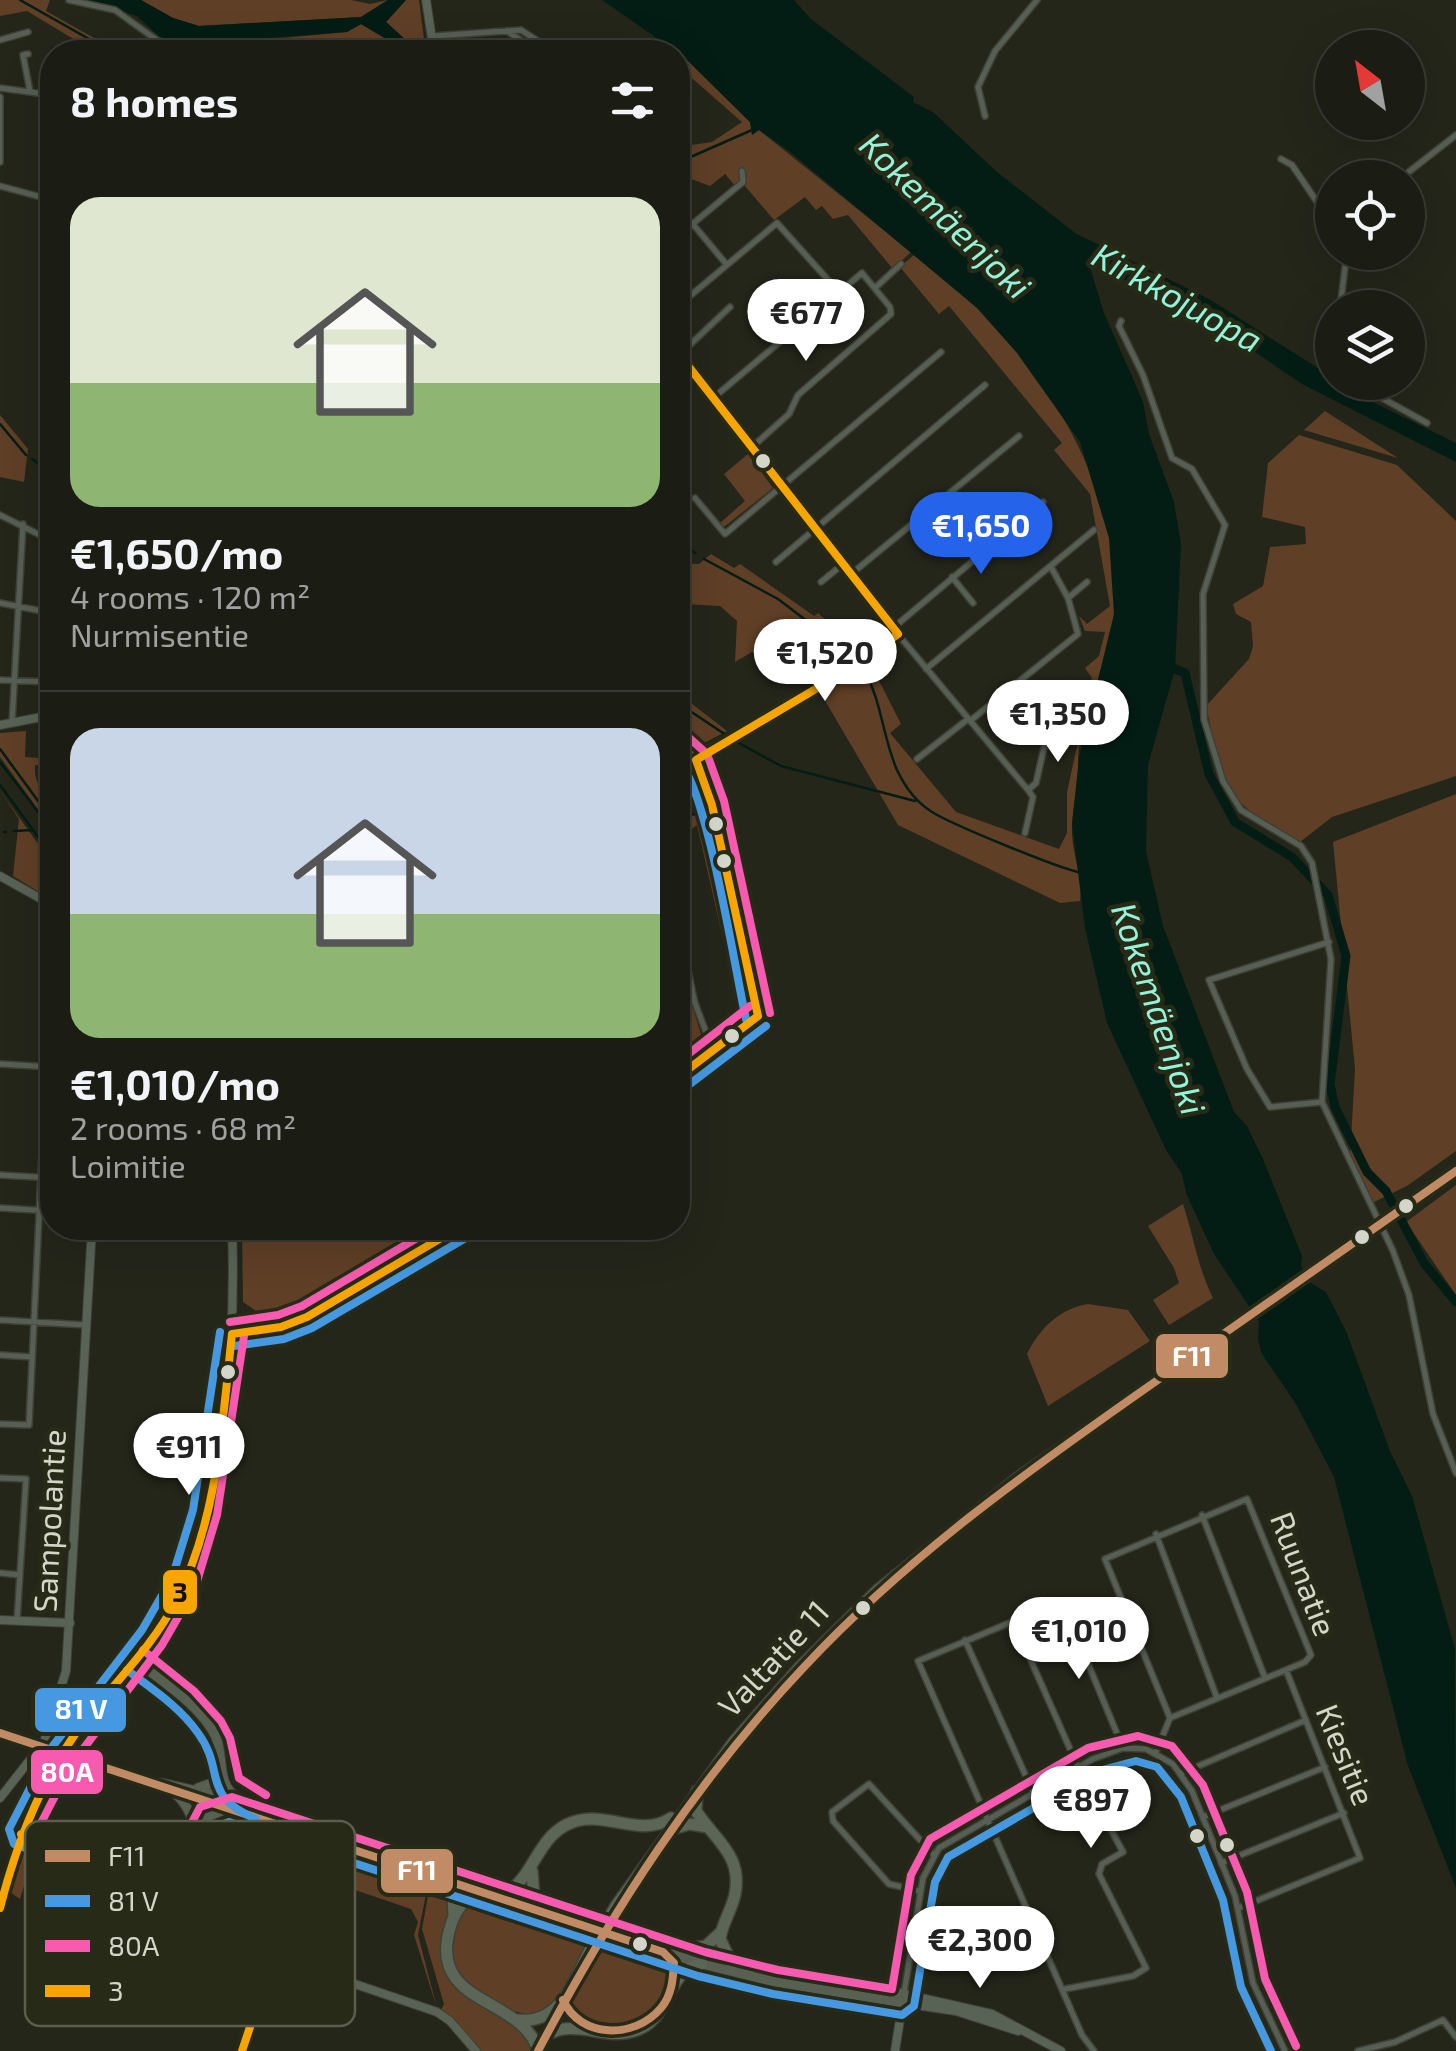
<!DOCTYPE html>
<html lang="en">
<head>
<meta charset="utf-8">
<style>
	:root { --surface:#1b1c14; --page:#24251d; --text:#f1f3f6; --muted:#a0a1a0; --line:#393a34; --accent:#2563eb }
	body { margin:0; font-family:"Exo 2",sans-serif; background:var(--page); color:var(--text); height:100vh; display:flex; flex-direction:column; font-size:38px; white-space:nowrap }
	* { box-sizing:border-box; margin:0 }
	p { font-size:32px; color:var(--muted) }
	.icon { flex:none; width:55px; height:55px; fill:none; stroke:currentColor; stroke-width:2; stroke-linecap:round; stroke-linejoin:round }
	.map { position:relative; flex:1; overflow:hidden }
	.sheet { position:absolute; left:40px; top:40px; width:650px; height:1200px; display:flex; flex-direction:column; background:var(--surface); border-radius:40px; box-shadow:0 10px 40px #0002,0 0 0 2px var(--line) }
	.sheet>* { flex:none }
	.needle { width:65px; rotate:329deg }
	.controls { position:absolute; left:1315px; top:30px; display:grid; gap:20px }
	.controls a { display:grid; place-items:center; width:110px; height:110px; border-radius:50%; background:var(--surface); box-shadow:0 10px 40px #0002,0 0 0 2px var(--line); font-size:50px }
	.price { position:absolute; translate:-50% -85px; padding:0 22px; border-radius:35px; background:#fff; color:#222; font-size:32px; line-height:65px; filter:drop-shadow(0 2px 5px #0008) }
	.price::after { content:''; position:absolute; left:50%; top:60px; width:30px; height:22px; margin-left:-15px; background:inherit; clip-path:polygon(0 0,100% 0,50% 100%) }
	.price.active { background:var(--accent); color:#fff }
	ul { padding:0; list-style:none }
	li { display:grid; align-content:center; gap:20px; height:530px; padding:0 30px }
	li+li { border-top:2px solid var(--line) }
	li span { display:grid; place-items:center; height:310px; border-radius:30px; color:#555 }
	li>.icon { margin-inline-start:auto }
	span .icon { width:180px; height:180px; fill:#fffc; stroke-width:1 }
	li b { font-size:42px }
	h2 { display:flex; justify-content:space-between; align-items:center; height:120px; padding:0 30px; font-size:42px }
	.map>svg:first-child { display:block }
	.green { fill:#5f3f26 }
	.water { fill:#031d15 }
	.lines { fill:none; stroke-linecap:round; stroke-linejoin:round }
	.stream { stroke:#031d15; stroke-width:2.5 }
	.river { stroke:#031d15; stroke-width:9 }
	.street-casing { stroke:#3f4137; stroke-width:8 }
	.secondary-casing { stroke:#3f4137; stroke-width:10 }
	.primary-casing { stroke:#3f4137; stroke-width:11 }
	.highway-casing { stroke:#3f4137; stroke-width:14 }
	.street { stroke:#575f54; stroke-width:5 }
	.secondary { stroke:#586255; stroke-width:8 }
	.primary { stroke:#576051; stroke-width:9 }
	.highway { stroke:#5b6656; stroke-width:11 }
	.primary-bridge-casing { stroke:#3f4137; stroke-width:11; stroke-linecap:butt }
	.highway-bridge-casing { stroke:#3f4137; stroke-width:14; stroke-linecap:butt }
	.primary-bridge { stroke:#576051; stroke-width:9 }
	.highway-bridge { stroke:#5b6656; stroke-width:11 }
	.bus-1-casing { stroke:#272a16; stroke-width:15 }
	.bus-2-casing { stroke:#272a16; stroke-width:15 }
	.bus-3-casing { stroke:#272a16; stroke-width:15 }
	.bus-4-casing { stroke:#272a16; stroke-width:15 }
	.bus-1 { stroke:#c18c65; stroke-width:8 }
	.bus-2 { stroke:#4699e1; stroke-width:8 }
	.bus-3 { stroke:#f75aaf; stroke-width:8 }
	.bus-4 { stroke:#f7a600; stroke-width:8 }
	.bus-dot { fill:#d3d6c9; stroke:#272a16; stroke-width:4 }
	.labels { text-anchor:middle; stroke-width:9; stroke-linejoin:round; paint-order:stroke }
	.street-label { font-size:32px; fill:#d3d6c9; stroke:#272a16 }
	.water-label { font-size:35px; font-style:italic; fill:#93f4da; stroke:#272a16 }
	.key { fill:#272a16; stroke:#5b5e4c; stroke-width:2.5 }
	.key-label { font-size:28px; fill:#d3d6c9 }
	.line-badge { stroke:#272a16; stroke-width:4 }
	.badge-label { font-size:28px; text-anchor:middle; font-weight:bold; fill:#fff }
	.pale-badge-label { font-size:28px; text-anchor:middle; font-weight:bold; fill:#111 }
</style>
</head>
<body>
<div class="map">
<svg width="1456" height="2051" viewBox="0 0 1456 2051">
	<rect width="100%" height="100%" fill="#24261a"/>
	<path class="green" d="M0,0H50L46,11L119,52H95L27,11L0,16Z
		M141,0H351L370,4L388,0L361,17L199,26L173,18Z
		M406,0H419L424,39L419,52L386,22Z
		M361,24L403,49L358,38L218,44L347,32Z
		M678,56L684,57L750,122L753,134L759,130L911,252L893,269L848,215L833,219L822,206L816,210L805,197L774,220L744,185L738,189L725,174L710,186L678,174V147L712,142L742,122L678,66Z
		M915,254C1022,332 1125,474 1114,612C1111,658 1076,725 1078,767C1079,788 1071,813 1072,834C1073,857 1083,877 1080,901L1060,903L898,825L820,692L869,661L901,724L890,733L956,812L1059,849L1067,833V792L1092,678L1085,668L1099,656L1105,632L1085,631L1079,616L1087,624L1110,606L1090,494L1054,450L1062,443L949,306L939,314L900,267Z
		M1325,411L1398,458L1304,430Z
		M0,415L28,449L24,482L0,477Z
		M1299,435L1397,465L1456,521V776L1332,817L1300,842C1223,802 1224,788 1206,706L1249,659L1253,646L1251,622L1236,614L1233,604L1263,586L1270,547L1306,544L1305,527L1262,517L1268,463Z
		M748,454L773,488L724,527L720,523L745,501L724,474Z
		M711,554L734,568L740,564L814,616L818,613L859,650L821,675L807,651L783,634L735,662L737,621L720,606L684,604L678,693L727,731L704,743L678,729V563L699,564Z
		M26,731L25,757L52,759V766L35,765C33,790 53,796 52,829L0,757V733Z
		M678,760L698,795L750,1007L739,1009L697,825L678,839V813L695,815L690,794L678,784Z
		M0,791L52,863V900L13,876L19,819Z
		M1456,794V1151L1407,1186L1372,1203L1350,1157L1355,1069L1333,842Z
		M678,999L691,1002L705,1047L678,1070Z
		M1456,1185V1295L1406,1222Z
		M1183,1204C1194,1238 1198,1268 1213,1298L1169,1325L1153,1300L1179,1283L1174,1268L1148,1226Z
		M242,1228H436L295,1314L263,1316L243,1302Z
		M1088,1304L1128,1310L1150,1341L1048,1406L1027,1354C1040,1328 1059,1309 1088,1304Z
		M211,1818L307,1849L268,1942L260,1941L279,1919L291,1882L277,1863L230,1847L199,1896L192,1898L182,1888L181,1876Z
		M18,1851L81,1870L78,1878L41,1864L29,1869L20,1899L7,1890Z
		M311,1852L427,1889L418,1935L437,2008L414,1935L418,1922L411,1909L314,1876L303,1880L286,1933L301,1963L292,1961L286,1946L276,1940Z
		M429,1890L451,1897C451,1914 442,1928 443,1944C444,2011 506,2001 532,2045L530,2051H481L441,2010L444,2004L422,1929Z
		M466,1903L590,1941L555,2003L541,2015C507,2016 457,1992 451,1955C449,1938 459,1917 466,1903Z
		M598,1944L672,1970C663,2023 613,2046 568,2014V1998Z"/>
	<path class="water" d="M82,0H141L173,18L199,26L361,17L388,0H406L386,22L419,52H408L361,24L347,32L188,44L161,38L137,16Z
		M602,0H794L811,19L914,97L913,102L933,112L997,172L1075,233L1209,299L1332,377V382L1456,443V462L1302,384L1198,313L1089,264L1104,313L1143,402L1149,434L1174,502L1181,544L1175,669L1148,765L1146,851L1163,926L1234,1112L1247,1126L1263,1159L1302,1256L1301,1266L1311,1283L1326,1292L1346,1331L1390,1451L1412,1496L1455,1649L1456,1888L1408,1766L1334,1477L1296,1404L1262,1354L1258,1340L1259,1321L1214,1254L1186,1193L1182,1174L1166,1150L1107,1023L1085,928L1072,824L1079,758L1114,614L1109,538L1080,442L1017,353L977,308L789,151L759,130L752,135L750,122L684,57Z"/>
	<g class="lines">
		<path class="stream" d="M20,0L112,52
			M678,157L686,159L752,130
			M0,424L26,455
			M32,459L52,473
			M678,539L695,553
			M704,559L778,599L853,656
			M862,667C882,699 882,736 897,770C905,787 916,802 932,812C951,824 1064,871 1083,873
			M678,703L723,733
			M737,742L781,766L915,801
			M0,749L52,820
			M0,762L49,826
			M0,785L52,856
			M678,813L701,815
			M14,831L33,830
			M4,832H6"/>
		<path class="river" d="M1166,665L1185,673L1209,774L1235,822L1292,857L1328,895L1346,956L1330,1084L1335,1107L1367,1172L1386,1191L1424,1263L1456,1302"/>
		<defs>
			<path id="street" d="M69,0L115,10L158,41L191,49L362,42L398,52
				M507,31L538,52
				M433,36L521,30L555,52
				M0,40L28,32
				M28,54L23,55L30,91
				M0,88L52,95
				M0,97V162
				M985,116L978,87L995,51L1037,0
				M1281,159L1292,165L1332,224
				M1401,178L1456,135
				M0,186L52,200
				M692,223L727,265
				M678,236L743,182L742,171
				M875,288L901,264
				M678,306L777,223L838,291
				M1340,308L1347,252
				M1121,321L1119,326L1143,375L1172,458L1192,469L1225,525L1203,594L1204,719L1223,781L1241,810L1301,846L1312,863L1331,959L1322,1102L1393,1251L1409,1295L1433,1414L1456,1473
				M1332,330L1326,353L1332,368
				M678,353L901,638L1028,790
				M679,355L730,307
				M1353,382L1427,423
				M712,399L862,273L890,307L891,314L798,395L789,414L751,448
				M695,498L725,534L941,352
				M0,515L52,541
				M776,562L985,385
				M850,575L1019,436
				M952,577L973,603
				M821,582L842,565
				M1068,598L1087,582
				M0,603L52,613
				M893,628L1043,502
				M926,669L1094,530
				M0,680L52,682
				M970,721L1078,634L1068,598L1051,567
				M12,723L23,524
				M729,740L856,665L898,634
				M917,759L968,719
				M1025,833L1033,797L1028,790L1036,783L1056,695L1069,684
				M678,925L695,1003L712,1048
				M0,1064L52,1067
				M1322,1102L1270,1107L1247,1069L1209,980L1329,942
				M0,1175L52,1178
				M0,1208L52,1211
				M0,1320L86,1325
				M0,1355L32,1357
				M0,1424L29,1425L52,945
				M0,1478L26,1479L17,1621
				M1202,1515L1265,1678
				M1156,1534L1217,1698
				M0,1573L20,1575
				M1013,1620L1082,1776L1123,1852L1102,1864L1099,1874L1146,1968L1133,1976L1065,1989
				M965,1640L1033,1792
				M1156,1752L1170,1718L1305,1662L1311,1655L1247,1499L1105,1559L1170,1718
				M1182,1773L1306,1720
				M1203,1817L1325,1767
				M1221,1863L1344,1813
				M920,1891L889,1884L833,1821L832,1812L869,1784L933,1854
				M1239,1908L1360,1858L1286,1670
				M904,1993L923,1878L939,1848L1093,1759L1123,1748L1146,1749L1173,1764L1192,1791L1235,1896L1253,1983L1285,2051
				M1094,2051L1082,2035L918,1661L1062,1601L1123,1748
				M1358,2051L1395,2042L1443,2020L1456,2037"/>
			<path id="secondary" d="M426,0L434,52
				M0,725L52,715
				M678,744L696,760L712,805L758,1016L678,1077
				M696,760L729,740
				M0,876L52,905
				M232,1334L281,1327L307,1317L458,1228
				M0,1620L70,1623
				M0,1798L44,1742L66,1671L92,1228
				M21,1834L155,1880L253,1946L278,1952L282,1962L265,1982L242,2051
				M131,1868L173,1863L178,1876L167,1886
				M0,1908C16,1840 42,1778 84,1723C115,1683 152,1646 176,1601C225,1506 236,1334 232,1228
				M253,1946L265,1982
				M279,1968L302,1966L437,2012L450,2021L476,2051
				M902,2003L956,2011L1018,2031
				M895,2051L904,1994L992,2014L1061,2051"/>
			<path id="primary" d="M135,1660C161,1681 200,1705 215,1735C225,1756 215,1785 238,1798
				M129,1776L702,1964L775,1982L902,2003
				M161,1783L245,1802L740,1965L904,1994
				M198,1788L212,1783L219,1765
				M165,1861C201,1851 200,1818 177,1795
				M178,1876L209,1816L226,1809"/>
			<path id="highway" d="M697,1791L696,1811C714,1839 743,1855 735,1894C732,1910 722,1923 720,1939L731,1962
				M669,1830L689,1824L708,1827
				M532,1871L534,1897
				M444,1881L453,1896L454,1916
				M511,1890C534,1872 539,1839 566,1825C602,1806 638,1840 671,1818
				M477,1891C463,1900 454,1913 450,1928C427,2007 524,1996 538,2051
				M616,1906L733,1743L800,1667L878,1590L1018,1478L1456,1171
				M688,1949L706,1946L721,1932
				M663,1952L674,1963V1983
				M519,2020C562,2024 574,1979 591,1948
				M545,2036C578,2015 611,2047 645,2026C671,2010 670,1967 702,1964"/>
		</defs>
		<use href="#street" class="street-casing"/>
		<use href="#secondary" class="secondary-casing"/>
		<use href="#primary" class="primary-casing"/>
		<use href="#highway" class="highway-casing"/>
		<use href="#street" class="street"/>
		<use href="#secondary" class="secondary"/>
		<use href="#primary" class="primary"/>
		<use href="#highway" class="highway"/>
		<defs>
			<path id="primary-bridge" d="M10,1736L129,1776"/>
			<path id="highway-bridge" d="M591,1948L616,1906"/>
		</defs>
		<use href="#primary-bridge" class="primary-bridge-casing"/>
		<use href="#highway-bridge" class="highway-bridge-casing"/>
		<use href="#primary-bridge" class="primary-bridge"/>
		<use href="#highway-bridge" class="highway-bridge"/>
		<defs>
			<path id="bus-1" d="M0,1733L663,1952L674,1963C673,1979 672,1995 661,2008C634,2040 580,2038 563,2000
				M538,2051C612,1911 696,1781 805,1666C908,1556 1029,1470 1152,1384C1253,1313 1355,1242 1456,1171"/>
			<path id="bus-2" d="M678,760C707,786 735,971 746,1019
				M686,1087L766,1026
				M220,1332L193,1510L172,1578L142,1630L49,1751L9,1829L14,1844L169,1898L188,1887L218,1826L229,1822L698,1976L773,1994L902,2015L914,2006L935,1882L948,1857L1098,1771L1136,1761L1157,1767L1181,1797L1223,1900L1241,1987L1271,2051
				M234,1346L284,1339L312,1328L464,1239
				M127,1670C152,1689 180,1707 198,1733C226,1771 200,1795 256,1819"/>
			<path id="bus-3" d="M686,735L707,754L724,801L770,1013
				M678,1062L750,1006
				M230,1322L278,1315L302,1306L434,1228
				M244,1336L217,1515L195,1588L162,1645L71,1765L39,1827L166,1872L200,1807L232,1797L705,1952L778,1970L892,1989L911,1875L930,1839L1088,1748L1138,1736L1172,1746L1203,1785L1247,1892L1265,1979L1296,2046
				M143,1650L194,1691L221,1721L230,1738L239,1778L266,1795"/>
			<path id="bus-4" d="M678,353L898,634L856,665L696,760L712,805L758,1016L678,1077
				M21,1834L155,1880L253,1946L278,1952L282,1962L265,1982L242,2051
				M0,1908C17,1841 42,1777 84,1722C115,1682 153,1646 176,1601C218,1519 222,1423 232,1334L281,1327L307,1317L458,1228"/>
		</defs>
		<use href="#bus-1" class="bus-1-casing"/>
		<use href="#bus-2" class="bus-2-casing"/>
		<use href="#bus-3" class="bus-3-casing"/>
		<use href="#bus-4" class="bus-4-casing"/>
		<use href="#bus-1" class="bus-1"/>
		<use href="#bus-2" class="bus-2"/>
		<use href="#bus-3" class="bus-3"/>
		<use href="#bus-4" class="bus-4"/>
	</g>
	<g class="bus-dot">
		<circle cx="763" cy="461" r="9"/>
		<circle cx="716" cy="824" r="9"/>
		<circle cx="724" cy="861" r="9"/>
		<circle cx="732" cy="1036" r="9"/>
		<circle cx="1406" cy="1206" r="9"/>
		<circle cx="1362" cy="1237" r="9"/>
		<circle cx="228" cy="1372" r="9"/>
		<circle cx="863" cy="1608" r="9"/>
		<circle cx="1197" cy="1836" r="9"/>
		<circle cx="1227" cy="1845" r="9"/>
		<circle cx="640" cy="1944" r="9"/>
	</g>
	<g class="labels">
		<g class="street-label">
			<text transform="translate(50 1521) rotate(-87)" y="11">Sampolantie</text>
			<text transform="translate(1303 1574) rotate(69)" y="11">Ruunatie</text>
			<text transform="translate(774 1659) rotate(-47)" y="11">Valtatie 11</text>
			<text transform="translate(1345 1755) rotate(68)" y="11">Kiesitie</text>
		</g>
		<g class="water-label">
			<text transform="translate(945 216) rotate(44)" y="12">Kokemäenjoki</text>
			<text transform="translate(1177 298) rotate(29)" y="12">Kirkkojuopa</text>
			<text transform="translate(1158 1009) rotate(71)" y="12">Kokemäenjoki</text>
		</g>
	</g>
	<rect x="25" y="1821" width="330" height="205" rx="15" class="key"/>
	<rect x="45" y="1850" width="45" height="12" fill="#c18c65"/>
	<rect x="45" y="1895" width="45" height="12" fill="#4699e1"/>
	<rect x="45" y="1940" width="45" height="12" fill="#f75aaf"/>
	<rect x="45" y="1985" width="45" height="12" fill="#f7a600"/>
	<g class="key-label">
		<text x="108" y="1866">F11</text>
		<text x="108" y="1911">81 V</text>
		<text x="108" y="1956">80A</text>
		<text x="108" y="2001">3</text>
	</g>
	<g class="line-badge">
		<rect x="1154" y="1332" width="76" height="48" rx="10" fill="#c18c65"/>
		<rect x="161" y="1568" width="38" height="48" rx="10" fill="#f7a600"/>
		<rect x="33" y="1686" width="95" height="48" rx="10" fill="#4699e1"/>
		<rect x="29" y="1748" width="76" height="48" rx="10" fill="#f75aaf"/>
		<rect x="379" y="1847" width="76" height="48" rx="10" fill="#c18c65"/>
	</g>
	<g class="badge-label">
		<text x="1192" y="1366">F11</text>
		<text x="81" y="1719">81 V</text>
		<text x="67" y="1782">80A</text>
		<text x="417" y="1880">F11</text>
	</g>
	<g class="pale-badge-label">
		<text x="180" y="1602">3</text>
	</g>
</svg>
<div class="controls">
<a><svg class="needle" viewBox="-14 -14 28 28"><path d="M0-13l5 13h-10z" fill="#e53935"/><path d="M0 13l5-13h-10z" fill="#a0a1a0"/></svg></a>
<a><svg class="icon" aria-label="locate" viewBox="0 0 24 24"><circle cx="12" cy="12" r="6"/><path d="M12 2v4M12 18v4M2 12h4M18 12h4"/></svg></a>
<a><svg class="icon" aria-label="layers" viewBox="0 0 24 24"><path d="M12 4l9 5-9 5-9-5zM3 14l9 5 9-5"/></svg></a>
</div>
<b class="price" style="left:806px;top:364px">€677</b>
<b class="price active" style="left:981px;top:577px">€1,650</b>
<b class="price" style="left:825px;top:704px">€1,520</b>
<b class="price" style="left:1058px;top:765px">€1,350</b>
<b class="price" style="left:189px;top:1498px">€911</b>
<b class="price" style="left:1079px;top:1682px">€1,010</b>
<b class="price" style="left:1091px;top:1851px">€897</b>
<b class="price" style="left:980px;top:1991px">€2,300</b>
<section class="sheet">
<h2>8 homes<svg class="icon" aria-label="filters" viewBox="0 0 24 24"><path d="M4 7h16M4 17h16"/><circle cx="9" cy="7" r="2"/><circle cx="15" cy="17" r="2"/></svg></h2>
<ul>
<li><span style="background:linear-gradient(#dfe7d0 60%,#8fb573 0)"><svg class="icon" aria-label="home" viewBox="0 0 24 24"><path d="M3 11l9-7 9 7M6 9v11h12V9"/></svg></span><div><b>€1,650/mo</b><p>4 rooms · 120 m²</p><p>Nurmisentie</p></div></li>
<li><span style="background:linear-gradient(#c9d6e8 60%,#8fb573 0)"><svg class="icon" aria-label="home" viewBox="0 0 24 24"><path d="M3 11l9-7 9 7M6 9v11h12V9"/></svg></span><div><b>€1,010/mo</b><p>2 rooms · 68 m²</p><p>Loimitie</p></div></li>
</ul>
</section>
</div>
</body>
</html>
